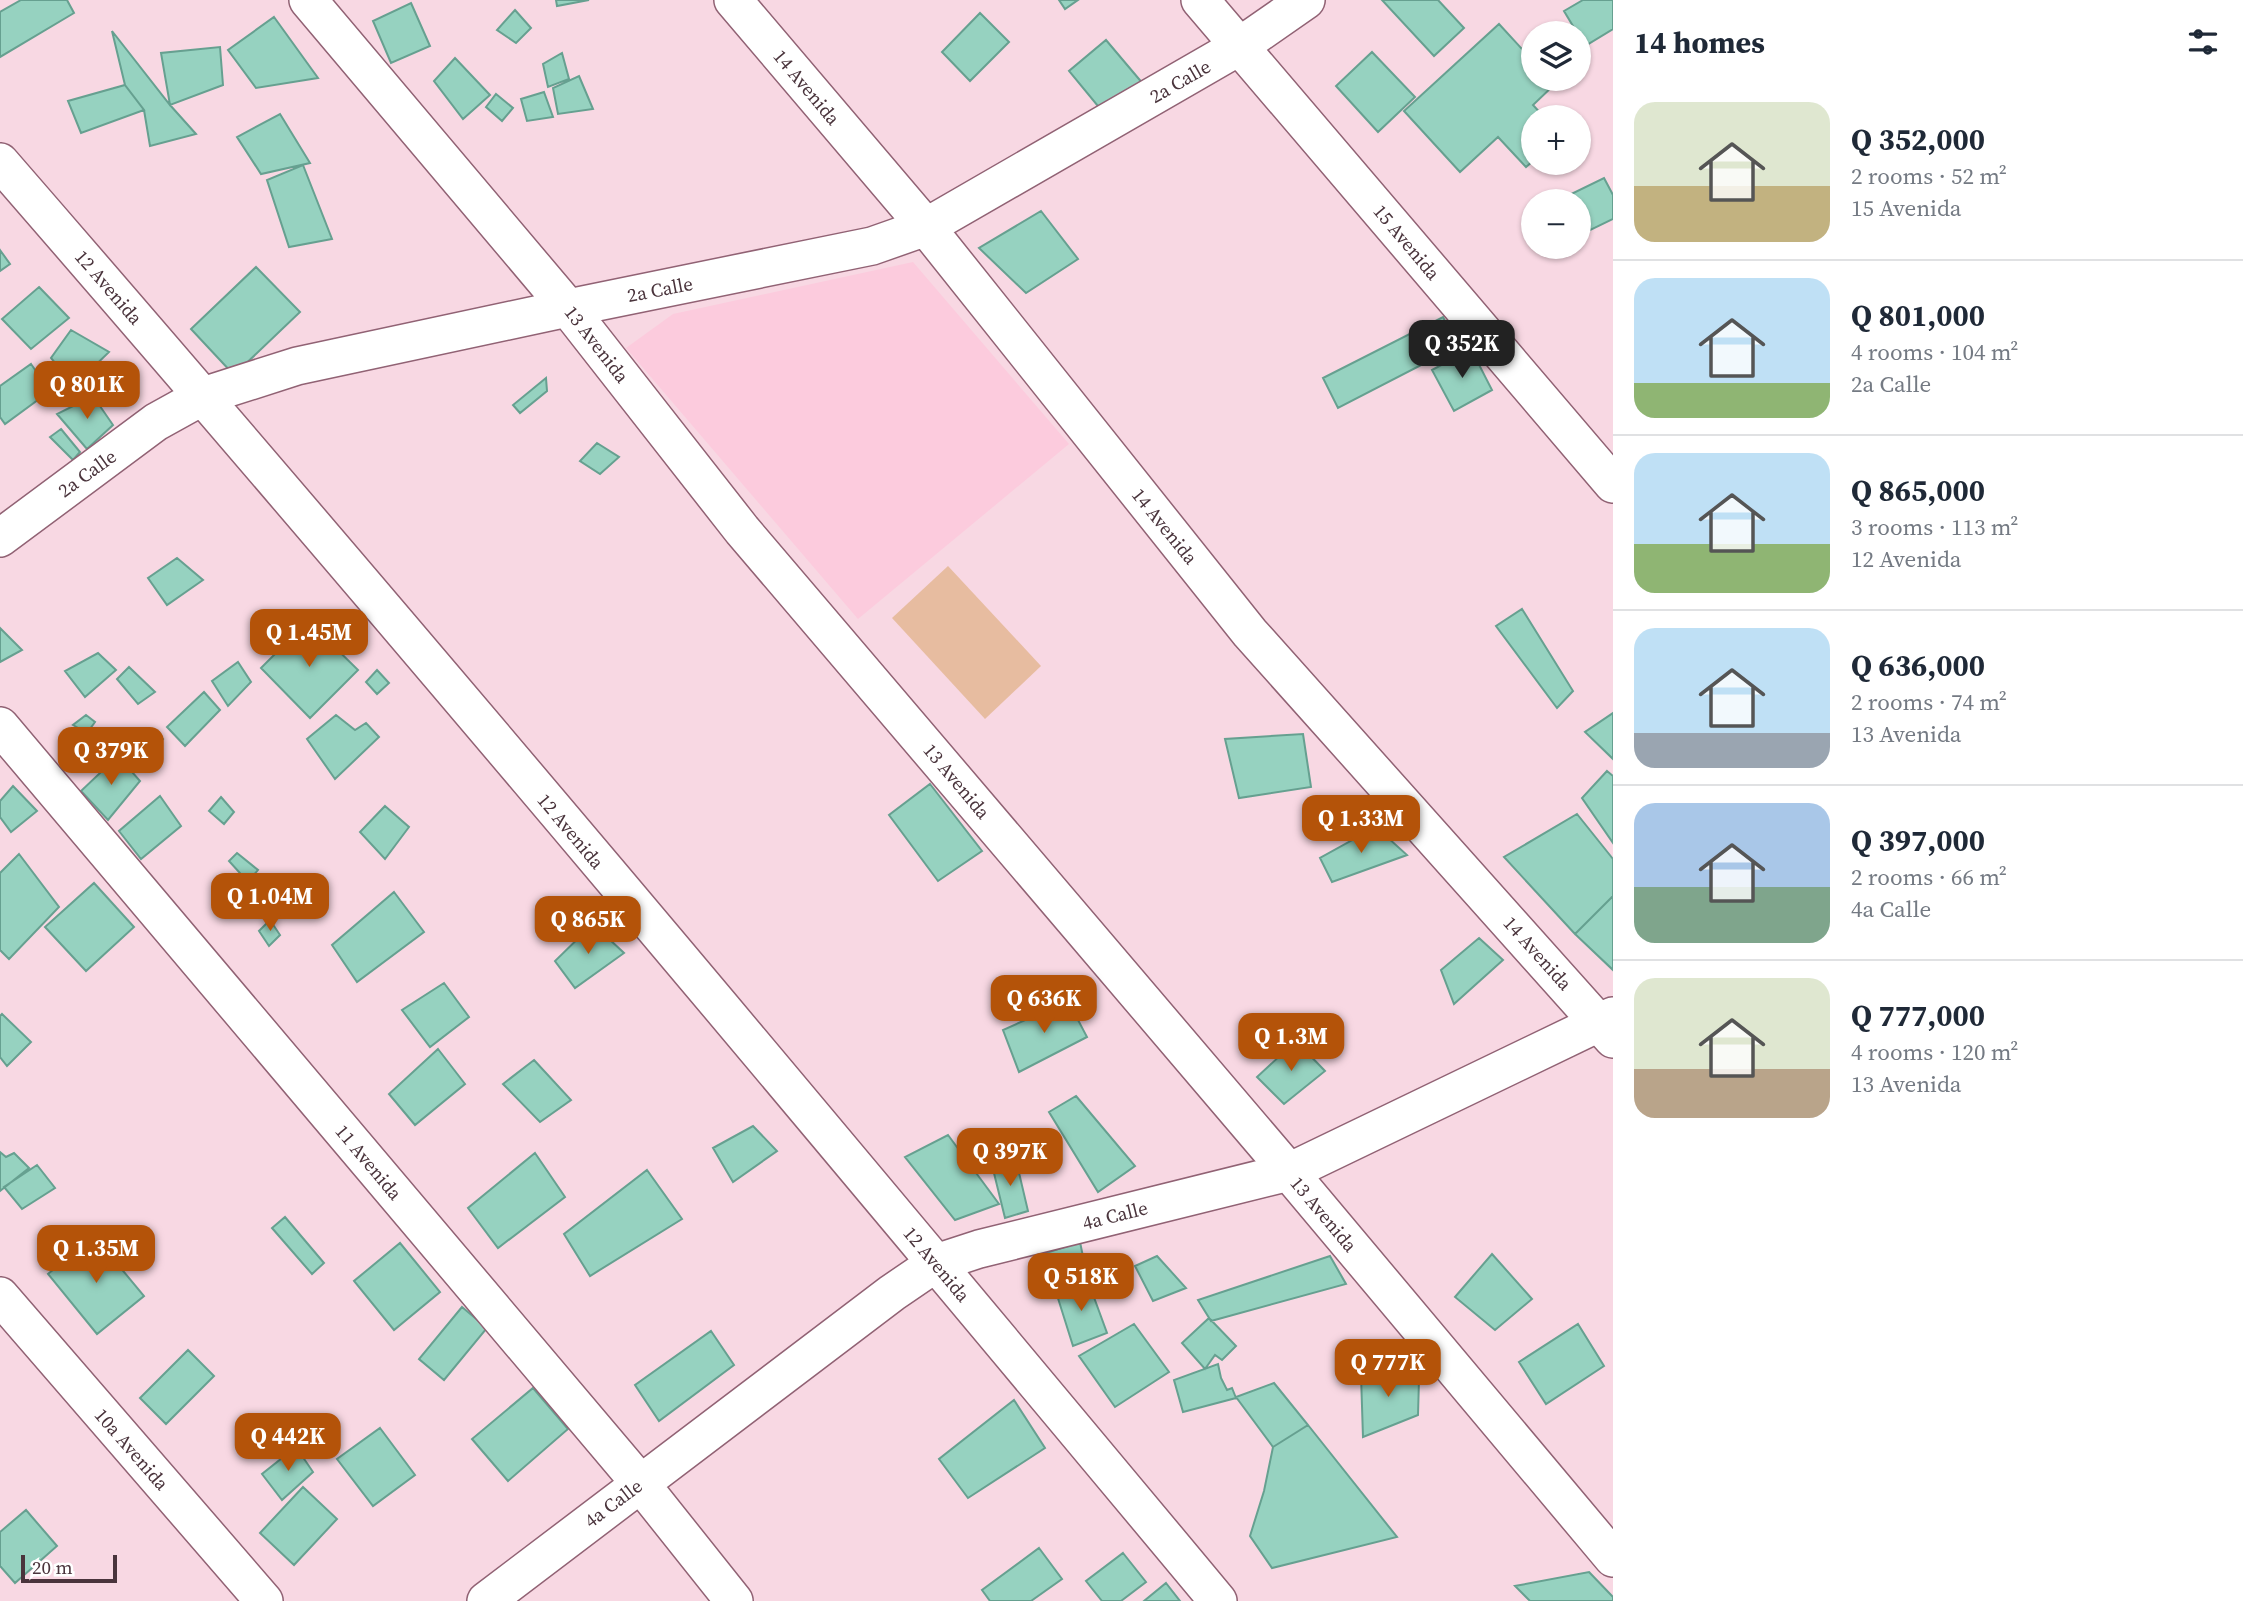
<!DOCTYPE html>
<html lang="en">
<head>
<meta charset="utf-8">
<style>
	:root { --surface:#fff; --page:#f6f6f7; --text:#1f2937; --muted:#747a83; --line:#e0e1e3; --accent:#b45309 }
	body { margin:0; font-family:"Source Serif 4",serif; background:var(--page); color:var(--text); height:100vh; display:flex; flex-direction:column; font-size:26px; white-space:nowrap }
	* { box-sizing:border-box; margin:0 }
	p { font-size:23px; color:var(--muted) }
	.icon { flex:none; width:38px; height:38px; fill:none; stroke:currentColor; stroke-width:2; stroke-linecap:round; stroke-linejoin:round }
	.map { position:relative; flex:1; overflow:hidden }
	.sheet { display:flex; flex-direction:column; background:var(--surface); width:630px }
	.sheet>* { flex:none }
	.buttons { position:absolute; left:1521px; top:21px; display:grid; gap:14px }
	.buttons a { display:grid; place-items:center; width:70px; height:70px; border-radius:50%; background:var(--surface); box-shadow:0 2px 5px #0004; font-size:35px }
	.scale { position:absolute; left:21px; bottom:18px; width:96px; box-sizing:border-box; padding-left:7px; border:4px solid #4a343c; border-top:0; font-size:19px; line-height:24px; white-space:nowrap; color:#4a343c; -webkit-text-stroke:5px #fff; paint-order:stroke }
	.price { position:absolute; translate:-50% -60px; padding:0 16px; border-radius:14px; background:var(--accent); color:#fff; font-size:23px; line-height:46px; filter:drop-shadow(0 2px 4px #0008) }
	.price::after { content:''; position:absolute; left:50%; top:42px; width:21px; height:16px; margin-left:-10px; background:inherit; clip-path:polygon(0 0,100% 0,50% 100%) }
	.price.active { background:#222; color:#fff }
	ul { padding:0; list-style:none }
	li { display:flex; align-items:center; gap:21px; height:175px; padding:0 21px }
	li+li { border-top:2px solid var(--line) }
	li span { display:grid; place-items:center; flex:none; width:196px; height:140px; border-radius:21px; color:#555 }
	li>.icon { margin-inline-start:auto }
	span .icon { width:84px; height:84px; fill:#fffc; stroke-width:1 }
	li b { font-size:30px }
	h2 { display:flex; justify-content:space-between; align-items:center; height:84px; padding:0 21px; font-size:30px }
	main { display:flex; flex:1; min-height:0 }
	.map>svg:first-child { display:block }
	.built { fill:#fccbdd }
	.green { fill:#e7bca0 }
	.building { fill:#96d2c0; stroke:#66a090; stroke-width:2 }
	.lines { fill:none; stroke-linecap:round; stroke-linejoin:round }
	.minor-casing { stroke:#916274; stroke-width:40 }
	.minor { stroke:#fff; stroke-width:37 }
	.labels { text-anchor:middle; stroke-width:6; stroke-linejoin:round; paint-order:stroke }
	.street-label { font-size:19px; fill:#4a343c; stroke:#fff }
</style>
</head>
<body>
<main>
<div class="map">
<svg width="1613" height="1601" viewBox="0 0 1613 1601">
	<rect width="100%" height="100%" fill="#f8d8e3"/>
	<path class="built" d="M913,262L1069,444L858,619L626,348L673,314Z"/>
	<path class="green" d="M948,566L1041,666L985,719L892,618Z"/>
	<path class="building" d="M21,0H67L74,13L0,57V12Z
		M556,0H589L557,6Z
		M1059,0H1078L1065,9Z
		M1382,0H1438L1464,28L1434,56Z
		M1583,0H1613V29L1585,46L1564,11Z
		M411,3L430,46L391,63L373,21Z
		M515,10L531,28L516,43L497,30Z
		M980,13L1009,42L970,81L942,52Z
		M274,17L318,78L256,88L228,50Z
		M1499,24L1533,61V79H1550L1555,84L1533,105L1544,117H1533V161L1526,167L1498,137L1460,172L1404,111Z
		M112,31L170,105L196,134L150,146L144,110L125,85Z
		M1106,40L1144,85L1107,117L1069,71Z
		M220,47L223,85L170,105L161,53Z
		M1372,52L1415,97L1378,132L1336,86Z
		M562,53L569,79L548,87L543,64Z
		M455,58L490,95L463,119L434,81Z
		M579,76L593,109L558,114L553,88Z
		M125,85L144,110L81,133L68,101Z
		M544,92L553,117L527,121L521,99Z
		M496,94L513,108L502,121L486,107Z
		M280,114L310,163L261,174L237,137Z
		M303,165L332,239L289,247L267,180Z
		M1604,178L1613,195V219L1578,236V201H1557Z
		M1041,211L1078,259L1026,293L979,248Z
		M0,250L10,264L0,271Z
		M256,267L300,312L234,375L191,329Z
		M39,287L69,318L31,349L2,319Z
		M1443,317L1458,346L1338,408L1323,378Z
		M71,330L109,352L74,386L51,358Z
		M1471,349L1492,390L1454,411L1432,370Z
		M31,364L50,391L5,424L0,417V386Z
		M546,378L547,391L520,413L513,405Z
		M93,396L113,425L87,449L57,414Z
		M61,429L80,452L73,460L50,437Z
		M597,443L619,457L600,474L580,461Z
		M177,558L203,580L167,605L148,578Z
		M1522,609L1573,691L1557,708L1496,626Z
		M308,621L358,670L310,718L261,668Z
		M0,628L22,650L0,662Z
		M98,653L116,670L85,697L65,671Z
		M238,662L251,682L228,706L212,681Z
		M129,667L155,692L138,704L117,679Z
		M377,670L389,683L377,694L366,682Z
		M204,692L220,710L185,746L167,727Z
		M1613,713V759L1585,732Z
		M86,715L95,722L87,733L73,725Z
		M336,715L355,730L366,723L379,737L335,779L307,739Z
		M156,733L163,739L145,761L134,753Z
		M1303,734L1311,787L1239,798L1225,739Z
		M118,756L140,781L108,820L81,791Z
		M1607,771L1613,776V843L1582,798Z
		M930,784L982,851L938,881L889,815Z
		M13,786L37,811L11,832L0,817V801Z
		M160,796L181,826L141,859L119,831Z
		M221,797L234,812L224,824L209,811Z
		M385,806L409,827L385,859L360,832Z
		M1577,814L1613,859V896L1575,934L1504,857Z
		M1376,827L1407,855L1332,882L1320,858Z
		M237,853L258,870L248,882L229,861Z
		M19,854L59,907L9,959L0,950V873Z
		M94,883L134,927L86,971L45,927Z
		M394,892L424,932L357,982L332,945Z
		M1613,896V970L1575,934Z
		M270,920L280,935L269,946L259,931Z
		M593,924L624,953L575,988L555,961Z
		M1479,938L1503,960L1454,1004L1441,970Z
		M444,983L469,1017L430,1047L402,1010Z
		M1068,1001L1087,1037L1019,1072L1003,1030Z
		M2,1014L31,1042L7,1066L0,1057V1016Z
		M1296,1041L1325,1071L1284,1104L1257,1077Z
		M438,1049L465,1084L415,1125L389,1094Z
		M534,1060L571,1100L540,1122L503,1084Z
		M1076,1096L1135,1166L1098,1192L1049,1112Z
		M753,1126L777,1151L733,1182L713,1148Z
		M948,1135L999,1204L955,1220L905,1157Z
		M0,1152L6,1157L14,1153L29,1168L0,1191Z
		M535,1153L565,1197L498,1248L468,1208Z
		M1016,1160L1028,1211L1005,1218L992,1165Z
		M37,1165L55,1188L22,1209L4,1187Z
		M647,1170L682,1219L590,1276L564,1234Z
		M285,1217L324,1263L312,1274L272,1228Z
		M94,1236L144,1296L97,1334L48,1274Z
		M1080,1242L1088,1281L1056,1292L1043,1254Z
		M400,1243L440,1292L394,1330L354,1281Z
		M1492,1254L1532,1299L1495,1330L1455,1297Z
		M1157,1256L1186,1288L1153,1301L1135,1266Z
		M1330,1256L1346,1284L1211,1321L1198,1300Z
		M1088,1281L1107,1333L1073,1346L1056,1292Z
		M462,1307L487,1328L444,1380L419,1359Z
		M1209,1318L1236,1346L1222,1360L1215,1355L1205,1369L1182,1343Z
		M1134,1324L1169,1372L1115,1407L1079,1356Z
		M1578,1324L1604,1366L1546,1404L1519,1362Z
		M711,1331L734,1365L659,1421L635,1385Z
		M188,1350L214,1376L166,1424L140,1398Z
		M1218,1364L1221,1378L1227,1390L1232,1388L1236,1398L1183,1412L1174,1380Z
		M1393,1366L1419,1379L1418,1415L1363,1437L1361,1375Z
		M1274,1383L1308,1425L1273,1447L1236,1397Z
		M533,1388L568,1429L508,1481L472,1439Z
		M1014,1400L1045,1448L968,1498L939,1459Z
		M1308,1425L1397,1537L1272,1568L1250,1536L1264,1491L1273,1447Z
		M380,1428L415,1475L373,1506L337,1459Z
		M296,1447L313,1472L282,1500L262,1474Z
		M303,1487L337,1519L294,1565L260,1533Z
		M26,1510L57,1546L15,1583L0,1566V1532Z
		M1039,1548L1062,1579L1031,1601H990L982,1590Z
		M1123,1553L1146,1582L1121,1601H1102L1086,1581Z
		M1589,1572L1613,1597V1601H1530L1515,1586Z
		M1166,1583L1180,1601H1144Z"/>
	<g class="lines">
		<defs>
			<path id="minor" d="M308,0L568,308L742,530L1289,1172L1613,1558
				M733,0L926,227L1250,633L1613,1039
				M1200,0L1613,484
				M0,162C412,636 816,1119 1218,1601
				M0,538L156,422L203,396L297,366L568,308L872,246L926,227L1240,46L1306,0
				M0,726L640,1483L734,1601
				M0,1296L264,1601
				M486,1601L892,1293L936,1263L979,1249L1289,1172L1613,1016"/>
		</defs>
		<use href="#minor" class="minor-casing"/>
		<use href="#minor" class="minor"/>
	</g>
	<g class="labels">
		<g class="street-label">
			<text transform="translate(1180 81) rotate(-30)" y="7">2a Calle</text>
			<text transform="translate(807 87) rotate(50)" y="7">14 Avenida</text>
			<text transform="translate(1407 242) rotate(50)" y="7">15 Avenida</text>
			<text transform="translate(109 287) rotate(49)" y="7">12 Avenida</text>
			<text transform="translate(660 289) rotate(-11)" y="7">2a Calle</text>
			<text transform="translate(597 344) rotate(52)" y="7">13 Avenida</text>
			<text transform="translate(87 473) rotate(-36)" y="7">2a Calle</text>
			<text transform="translate(1165 526) rotate(51)" y="7">14 Avenida</text>
			<text transform="translate(957 781) rotate(50)" y="7">13 Avenida</text>
			<text transform="translate(571 831) rotate(50)" y="7">12 Avenida</text>
			<text transform="translate(1538 953) rotate(48)" y="7">14 Avenida</text>
			<text transform="translate(369 1162) rotate(50)" y="7">11 Avenida</text>
			<text transform="translate(1324 1214) rotate(50)" y="7">13 Avenida</text>
			<text transform="translate(1115 1215) rotate(-14)" y="7">4a Calle</text>
			<text transform="translate(937 1264) rotate(50)" y="7">12 Avenida</text>
			<text transform="translate(132 1449) rotate(49)" y="7">10a Avenida</text>
			<text transform="translate(613 1503) rotate(-37)" y="7">4a Calle</text>
		</g>
	</g>
</svg>
<div class="buttons">
<a><svg class="icon" aria-label="layers" viewBox="0 0 24 24"><path d="M12 4l9 5-9 5-9-5zM3 14l9 5 9-5"/></svg></a>
<a>+</a>
<a>−</a>
</div>
<div class="scale">20 m</div>
<b class="price active" style="left:1462px;top:380px">Q 352K</b>
<b class="price" style="left:87px;top:421px">Q 801K</b>
<b class="price" style="left:309px;top:669px">Q 1.45M</b>
<b class="price" style="left:111px;top:787px">Q 379K</b>
<b class="price" style="left:1361px;top:855px">Q 1.33M</b>
<b class="price" style="left:270px;top:933px">Q 1.04M</b>
<b class="price" style="left:588px;top:956px">Q 865K</b>
<b class="price" style="left:1044px;top:1035px">Q 636K</b>
<b class="price" style="left:1291px;top:1073px">Q 1.3M</b>
<b class="price" style="left:1010px;top:1188px">Q 397K</b>
<b class="price" style="left:96px;top:1285px">Q 1.35M</b>
<b class="price" style="left:1081px;top:1313px">Q 518K</b>
<b class="price" style="left:1388px;top:1399px">Q 777K</b>
<b class="price" style="left:288px;top:1473px">Q 442K</b>
</div>
<section class="sheet">
<h2>14 homes<svg class="icon" aria-label="filters" viewBox="0 0 24 24"><path d="M4 7h16M4 17h16"/><circle cx="9" cy="7" r="2"/><circle cx="15" cy="17" r="2"/></svg></h2>
<ul>
<li><span style="background:linear-gradient(#dfe7d0 60%,#c2b280 0)"><svg class="icon" aria-label="home" viewBox="0 0 24 24"><path d="M3 11l9-7 9 7M6 9v11h12V9"/></svg></span><div><b>Q 352,000</b><p>2 rooms · 52 m²</p><p>15 Avenida</p></div></li>
<li><span style="background:linear-gradient(#bfe0f5 75%,#8fb573 0)"><svg class="icon" aria-label="home" viewBox="0 0 24 24"><path d="M3 11l9-7 9 7M6 9v11h12V9"/></svg></span><div><b>Q 801,000</b><p>4 rooms · 104 m²</p><p>2a Calle</p></div></li>
<li><span style="background:linear-gradient(#bfe0f5 65%,#8fb573 0)"><svg class="icon" aria-label="home" viewBox="0 0 24 24"><path d="M3 11l9-7 9 7M6 9v11h12V9"/></svg></span><div><b>Q 865,000</b><p>3 rooms · 113 m²</p><p>12 Avenida</p></div></li>
<li><span style="background:linear-gradient(#bfe0f5 75%,#9aa5b1 0)"><svg class="icon" aria-label="home" viewBox="0 0 24 24"><path d="M3 11l9-7 9 7M6 9v11h12V9"/></svg></span><div><b>Q 636,000</b><p>2 rooms · 74 m²</p><p>13 Avenida</p></div></li>
<li><span style="background:linear-gradient(#a9c7e8 60%,#7fa58c 0)"><svg class="icon" aria-label="home" viewBox="0 0 24 24"><path d="M3 11l9-7 9 7M6 9v11h12V9"/></svg></span><div><b>Q 397,000</b><p>2 rooms · 66 m²</p><p>4a Calle</p></div></li>
<li><span style="background:linear-gradient(#dfe7d0 65%,#b9a48a 0)"><svg class="icon" aria-label="home" viewBox="0 0 24 24"><path d="M3 11l9-7 9 7M6 9v11h12V9"/></svg></span><div><b>Q 777,000</b><p>4 rooms · 120 m²</p><p>13 Avenida</p></div></li>
</ul>
</section>
</main>
</body>
</html>
